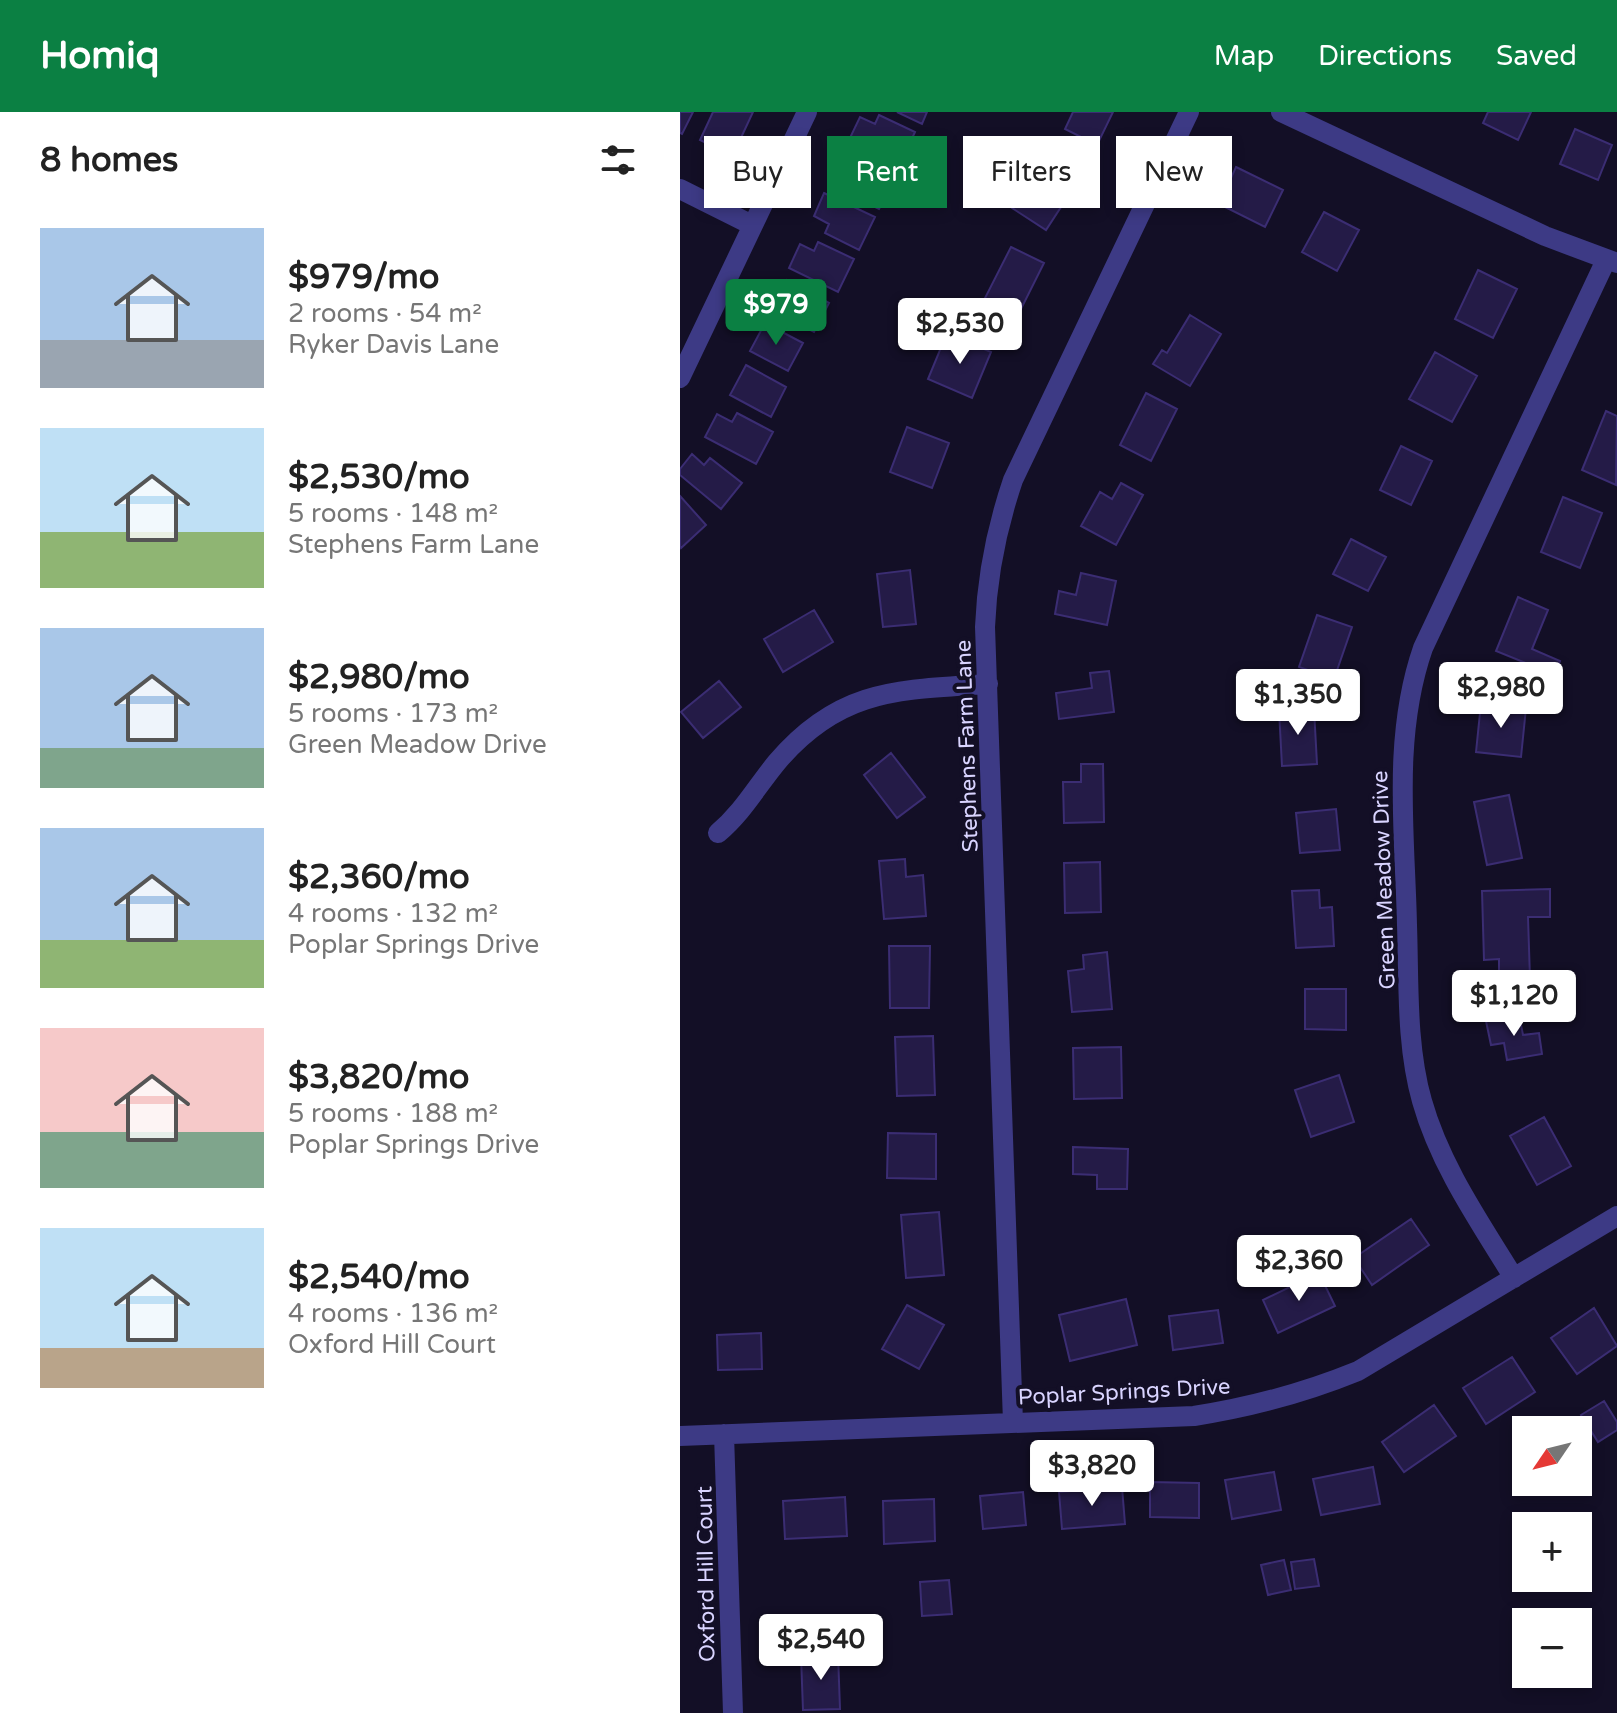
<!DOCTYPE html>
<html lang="en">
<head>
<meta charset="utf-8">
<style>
	:root { --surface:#fff; --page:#f6f6f6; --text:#222; --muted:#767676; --accent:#0b8043 }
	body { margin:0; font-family:"Varela Round",sans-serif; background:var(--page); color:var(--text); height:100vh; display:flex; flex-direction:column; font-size:30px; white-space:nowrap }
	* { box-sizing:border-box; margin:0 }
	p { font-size:26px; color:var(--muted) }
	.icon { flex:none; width:44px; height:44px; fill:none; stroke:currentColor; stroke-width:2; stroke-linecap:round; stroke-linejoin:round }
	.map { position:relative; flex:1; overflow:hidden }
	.panel { display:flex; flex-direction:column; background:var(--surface); width:680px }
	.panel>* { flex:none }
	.top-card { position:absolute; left:24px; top:24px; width:760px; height:72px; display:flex; gap:16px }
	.needle { width:52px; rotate:235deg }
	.fabs { position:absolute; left:832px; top:1304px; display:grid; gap:16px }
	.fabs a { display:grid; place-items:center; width:80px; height:80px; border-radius:0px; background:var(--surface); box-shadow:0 4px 12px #0003; font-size:40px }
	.price { position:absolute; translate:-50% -68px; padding:0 18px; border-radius:8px; background:#fff; color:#222; font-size:26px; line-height:52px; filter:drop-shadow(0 2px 4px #0008) }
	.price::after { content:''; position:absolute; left:50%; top:48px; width:24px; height:18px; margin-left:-12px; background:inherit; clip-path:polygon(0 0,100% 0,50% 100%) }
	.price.on { background:var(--accent); color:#fff }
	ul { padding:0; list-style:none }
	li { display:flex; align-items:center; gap:24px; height:200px; padding:0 40px }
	li span { display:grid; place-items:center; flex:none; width:224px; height:160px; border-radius:0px; color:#555 }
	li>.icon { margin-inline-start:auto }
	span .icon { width:96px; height:96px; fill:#fffc; stroke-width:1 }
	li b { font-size:34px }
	h2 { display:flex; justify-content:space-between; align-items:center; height:96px; padding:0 40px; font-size:34px }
	.tag { padding:0 28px; border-radius:0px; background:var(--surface); box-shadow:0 4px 12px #0003; font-size:28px; line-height:72px }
	.tag.on { background:var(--accent); color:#fff }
	header { display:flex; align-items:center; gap:48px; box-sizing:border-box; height:112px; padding:0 40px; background:var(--accent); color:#fff }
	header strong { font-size:38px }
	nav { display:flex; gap:44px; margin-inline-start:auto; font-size:28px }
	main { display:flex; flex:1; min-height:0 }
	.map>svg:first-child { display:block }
	.building { fill:#241b47; stroke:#3b2d73; stroke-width:2 }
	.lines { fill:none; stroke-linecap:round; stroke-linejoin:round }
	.minor { stroke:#3d3a85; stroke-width:20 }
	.labels { text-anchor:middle; stroke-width:8; stroke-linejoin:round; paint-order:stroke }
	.street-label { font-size:22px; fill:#d9d4ff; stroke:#130f26 }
</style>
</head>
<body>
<header>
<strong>Homiq</strong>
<nav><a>Map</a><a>Directions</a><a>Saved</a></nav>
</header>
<main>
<section class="panel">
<h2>8 homes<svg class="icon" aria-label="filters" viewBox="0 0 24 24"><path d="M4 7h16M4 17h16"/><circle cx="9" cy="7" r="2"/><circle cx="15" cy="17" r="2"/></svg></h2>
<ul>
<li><span style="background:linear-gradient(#a9c7e8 70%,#9aa5b1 0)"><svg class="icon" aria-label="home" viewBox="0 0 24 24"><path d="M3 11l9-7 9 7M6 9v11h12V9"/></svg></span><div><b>$979/mo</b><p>2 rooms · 54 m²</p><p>Ryker Davis Lane</p></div></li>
<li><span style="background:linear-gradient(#bfe0f5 65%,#8fb573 0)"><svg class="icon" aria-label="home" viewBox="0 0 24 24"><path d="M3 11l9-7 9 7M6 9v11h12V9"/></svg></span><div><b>$2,530/mo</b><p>5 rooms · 148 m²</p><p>Stephens Farm Lane</p></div></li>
<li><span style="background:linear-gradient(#a9c7e8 75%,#7fa58c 0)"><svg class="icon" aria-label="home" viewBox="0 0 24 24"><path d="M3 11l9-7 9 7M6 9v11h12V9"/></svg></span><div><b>$2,980/mo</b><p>5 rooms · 173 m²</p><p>Green Meadow Drive</p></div></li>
<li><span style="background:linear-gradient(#a9c7e8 70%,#8fb573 0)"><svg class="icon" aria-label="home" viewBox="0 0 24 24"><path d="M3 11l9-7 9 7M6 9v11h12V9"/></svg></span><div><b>$2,360/mo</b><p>4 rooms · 132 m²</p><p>Poplar Springs Drive</p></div></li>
<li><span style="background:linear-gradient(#f6c9c9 65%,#7fa58c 0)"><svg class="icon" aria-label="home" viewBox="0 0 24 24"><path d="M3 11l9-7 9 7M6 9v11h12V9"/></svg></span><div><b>$3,820/mo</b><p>5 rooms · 188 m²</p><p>Poplar Springs Drive</p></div></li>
<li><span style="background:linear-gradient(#bfe0f5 75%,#b9a48a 0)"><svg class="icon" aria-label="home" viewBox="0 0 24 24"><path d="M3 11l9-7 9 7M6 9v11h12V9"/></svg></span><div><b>$2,540/mo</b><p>4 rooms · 136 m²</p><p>Oxford Hill Court</p></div></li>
</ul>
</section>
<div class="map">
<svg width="937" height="1601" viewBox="0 0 937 1601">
	<rect width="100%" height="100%" fill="#130f26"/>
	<path class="building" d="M0,0H13L2,22L0,21Z
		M33,0H73L59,30L52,26L45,40L20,28Z
		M217,0H247L242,12Z
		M393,0H433L417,33L385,17Z
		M808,0H851L838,28L803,11Z
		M199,3L235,20L219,55L168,30L180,5L195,12Z
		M895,17L932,33L918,68L880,52Z
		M161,47L176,54L179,47L215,65L199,97L149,73Z
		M362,50L396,72L366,118L332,96Z
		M556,55L603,78L585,115L539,92Z
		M144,81L195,105L179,138L145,121L149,112L134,104Z
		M644,100L679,118L657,159L622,140Z
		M138,130L174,147L158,180L109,156L120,132L134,139Z
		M331,135L364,151L336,207L303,190Z
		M798,158L837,177L813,226L775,207Z
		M107,168L149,191L134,220L91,198Z
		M510,203L541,222L510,274L473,252L482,238L487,241Z
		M85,211L123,231L108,259L70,239Z
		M267,221L311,240L292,286L248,267Z
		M755,240L797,264L772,310L729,287Z
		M66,253L106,275L91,305L50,283Z
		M466,281L497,297L471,349L440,333Z
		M926,299L937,304L936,373L902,358Z
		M57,301L93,320L76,352L25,325L37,302L52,310Z
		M227,315L269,331L252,376L210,360Z
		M721,334L752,349L731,393L700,378Z
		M12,342L24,353L30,346L62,371L41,397L0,363V357Z
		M441,371L463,383L436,433L401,414L420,380L432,387Z
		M0,384L26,413L1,436L0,434Z
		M883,385L922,401L900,456L861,440Z
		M671,427L706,445L688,479L653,462Z
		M230,458L236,512L203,515L197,462Z
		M401,461L436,469L427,513L375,502L379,479L396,483Z
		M838,485L868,498L852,537L880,549L875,563L816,539Z
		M134,498L153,530L103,560L84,527Z
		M637,503L672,515L654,567L619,555Z
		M429,559L434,600L379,607L376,581L412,576L410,561Z
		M39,569L61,595L23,626L1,600Z
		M801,591L846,596L841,645L796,640Z
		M634,597L637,652L602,654L599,598Z
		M211,641L245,685L217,706L184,663Z
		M401,652H423L424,710L384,711L383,670H401Z
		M829,683L842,746L807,753L794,690Z
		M656,697L660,738L620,741L616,701Z
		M225,747L226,765L243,763L246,804L204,807L199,749Z
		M420,750L421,800L385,801L384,751Z
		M870,777V805H848L850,867L819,868V847L804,848L802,779Z
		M639,778L640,796L652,795L654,834L616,836L612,779Z
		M209,834H250L249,896H210Z
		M427,840L432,897L392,900L388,859L404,857L403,843Z
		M625,877H666V918L625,917Z
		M839,903L843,923L859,921L862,942L827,948L824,931L811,933L806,909Z
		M253,924L255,983L217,984L215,925Z
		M441,935L442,986L394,987L393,936Z
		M659,963L674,1010L631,1025L615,978Z
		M864,1005L891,1054L857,1073L830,1024Z
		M208,1021L256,1022V1067L207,1066Z
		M393,1035L448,1037L447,1077H417V1063L393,1062Z
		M259,1100L264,1163L226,1166L221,1103Z
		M731,1107L749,1133L692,1173L674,1146Z
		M639,1161L655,1194L598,1221L583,1188Z
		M446,1187L457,1233L390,1249L379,1203Z
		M227,1193L264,1213L239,1257L202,1237Z
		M914,1196L937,1234L897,1262L871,1226Z
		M538,1198L543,1231L493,1238L489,1204Z
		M81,1221L82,1257L38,1258L37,1223Z
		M832,1245L855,1280L806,1312L783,1276Z
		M924,1289L937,1310V1318L918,1330L901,1303Z
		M754,1293L776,1324L724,1360L702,1330Z
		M693,1355L700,1392L641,1403L633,1367Z
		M594,1360L601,1398L552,1407L545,1368Z
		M470,1370L519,1371V1406L470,1405Z
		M442,1375L445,1412L382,1417L379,1380Z
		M343,1380L346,1413L303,1417L300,1384Z
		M165,1385L167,1424L105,1427L103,1389Z
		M254,1387L255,1429L204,1432L203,1389Z
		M634,1447L639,1474L615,1477L611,1450Z
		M604,1448L611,1478L588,1483L581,1453Z
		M269,1468L272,1502L242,1504L240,1470Z
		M158,1542L160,1597L123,1598L121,1544Z"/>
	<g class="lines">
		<path class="minor" d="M601,0L865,124L937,151
			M0,77L72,113
			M0,266L127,0
			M38,721C63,700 77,674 97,650C160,576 219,578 308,572
			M834,1166C799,1109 760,1053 742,989C726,933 729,870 727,813C725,721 712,625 743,536L926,148
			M333,1310L305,515C307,463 316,418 333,368L509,0
			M44,1322L53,1601
			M0,1324L514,1304C572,1295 624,1281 678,1259L937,1104"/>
	</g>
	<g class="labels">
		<g class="street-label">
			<text transform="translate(286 634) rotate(-92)" y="8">Stephens Farm Lane</text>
			<text transform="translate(703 768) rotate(-92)" y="8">Green Meadow Drive</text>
			<text transform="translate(444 1279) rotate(-3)" y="8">Poplar Springs Drive</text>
			<text transform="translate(25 1462) rotate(-91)" y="8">Oxford Hill Court</text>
		</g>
	</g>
</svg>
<div class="fabs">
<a><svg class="needle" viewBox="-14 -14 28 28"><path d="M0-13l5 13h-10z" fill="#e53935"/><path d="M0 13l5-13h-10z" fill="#767676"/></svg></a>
<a>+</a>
<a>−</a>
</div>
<b class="price on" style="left:96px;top:235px">$979</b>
<b class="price" style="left:280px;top:254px">$2,530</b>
<b class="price" style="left:821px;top:618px">$2,980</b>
<b class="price" style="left:618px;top:625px">$1,350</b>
<b class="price" style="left:834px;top:926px">$1,120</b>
<b class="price" style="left:619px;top:1191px">$2,360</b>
<b class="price" style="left:412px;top:1396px">$3,820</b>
<b class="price" style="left:141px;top:1570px">$2,540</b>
<div class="top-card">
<a class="tag">Buy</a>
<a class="tag on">Rent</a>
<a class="tag">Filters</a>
<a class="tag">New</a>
</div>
</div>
</main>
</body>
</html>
